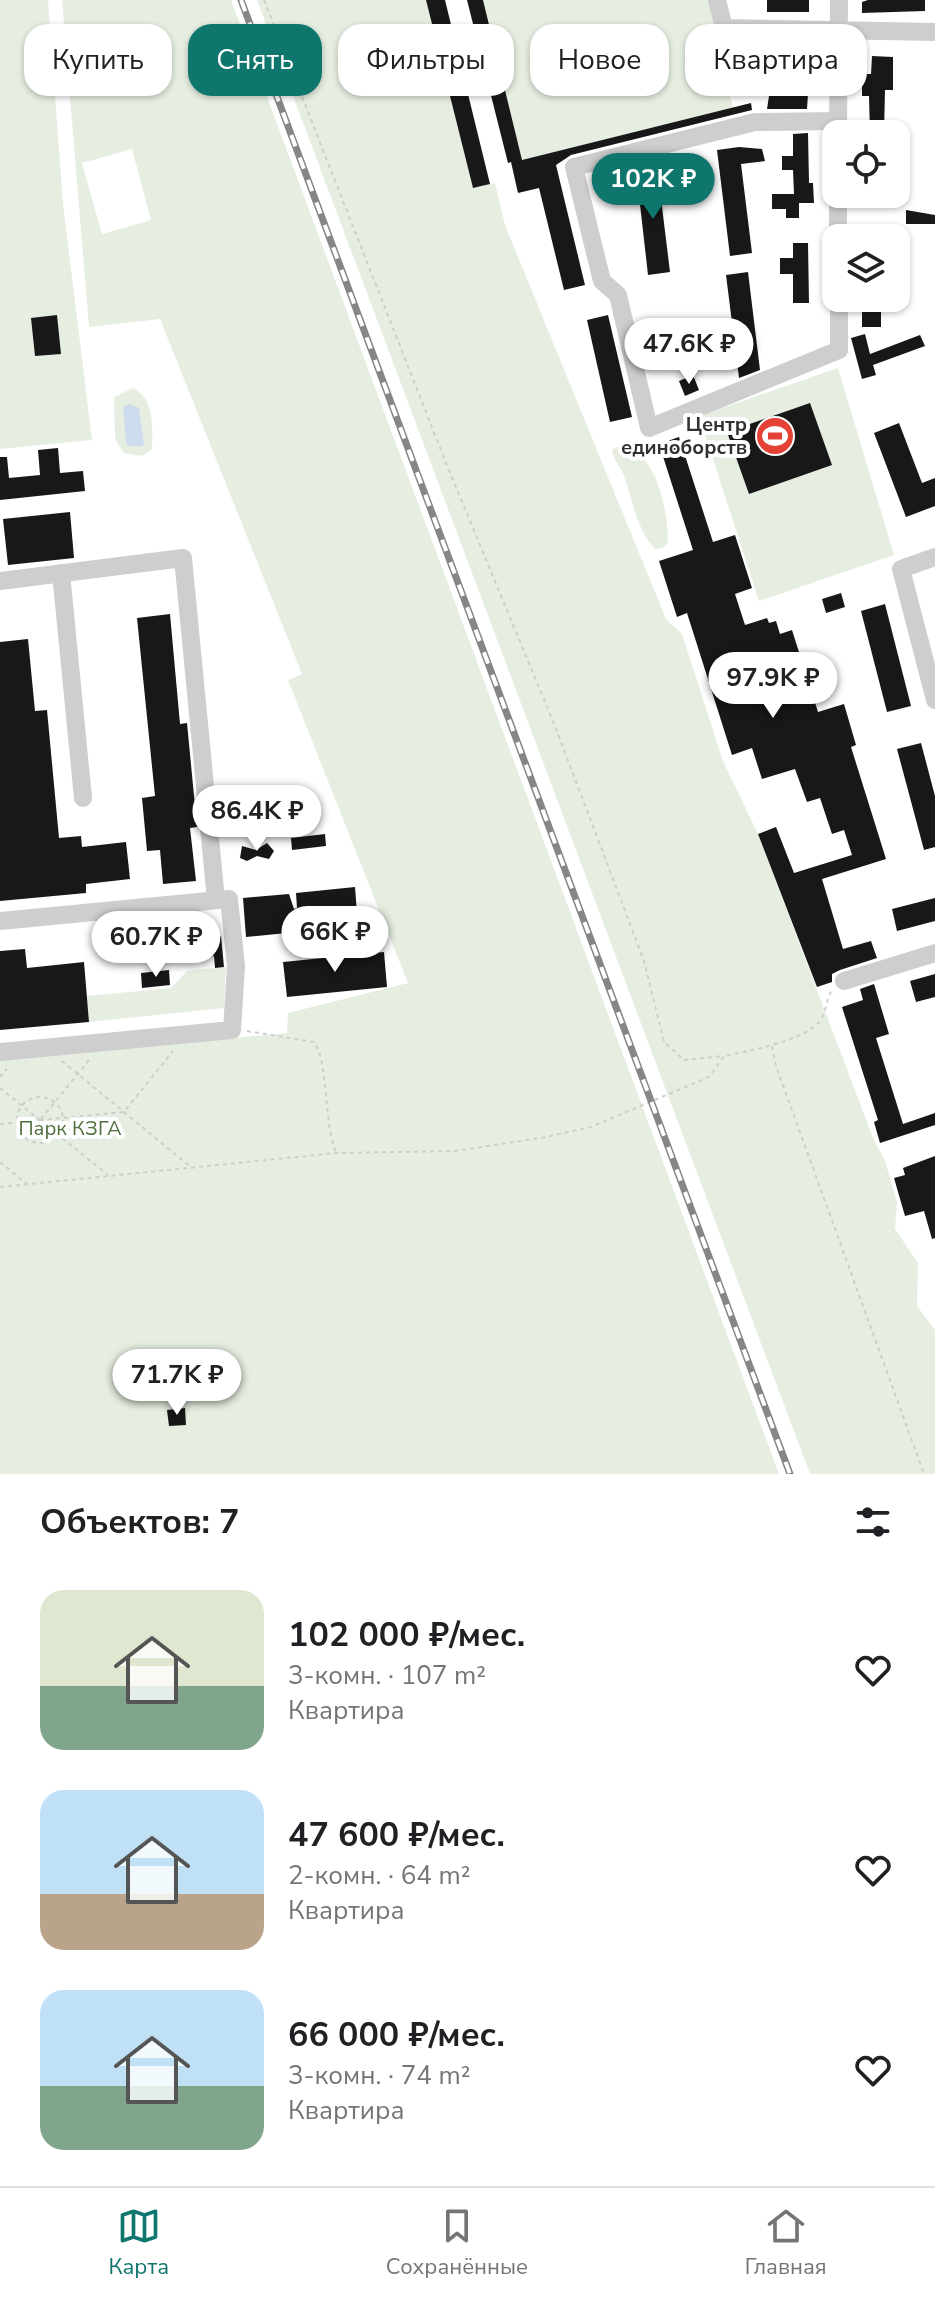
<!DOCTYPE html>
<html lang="ru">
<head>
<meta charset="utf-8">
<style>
	:root { --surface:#fff; --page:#f6f6f6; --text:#202124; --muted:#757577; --line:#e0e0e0; --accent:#0f766e }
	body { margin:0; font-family:"Nunito Sans",sans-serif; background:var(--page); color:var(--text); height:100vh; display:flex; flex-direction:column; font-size:30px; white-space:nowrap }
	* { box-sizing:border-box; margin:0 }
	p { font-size:26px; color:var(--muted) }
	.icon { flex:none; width:44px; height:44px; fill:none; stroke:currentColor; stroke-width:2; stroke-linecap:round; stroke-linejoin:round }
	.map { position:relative; height:1474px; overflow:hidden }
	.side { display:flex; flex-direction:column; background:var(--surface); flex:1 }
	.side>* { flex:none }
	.top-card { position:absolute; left:24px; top:24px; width:888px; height:72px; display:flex; gap:16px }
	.tools { position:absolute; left:822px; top:120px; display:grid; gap:16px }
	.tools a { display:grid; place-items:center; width:88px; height:88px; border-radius:16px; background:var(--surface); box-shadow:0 2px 6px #0004; font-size:40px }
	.price { position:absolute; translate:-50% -68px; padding:0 18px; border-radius:28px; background:#fff; color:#222; font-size:26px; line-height:52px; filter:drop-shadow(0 2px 4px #0008) }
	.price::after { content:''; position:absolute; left:50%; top:48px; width:24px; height:18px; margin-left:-12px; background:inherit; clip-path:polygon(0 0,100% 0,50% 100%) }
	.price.on { background:var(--accent); color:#fff }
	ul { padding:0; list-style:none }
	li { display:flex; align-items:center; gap:24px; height:200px; padding:0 40px }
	li span { display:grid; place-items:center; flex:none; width:224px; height:160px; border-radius:24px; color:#555 }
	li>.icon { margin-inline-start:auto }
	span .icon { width:96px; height:96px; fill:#fffc; stroke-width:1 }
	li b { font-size:34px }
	h2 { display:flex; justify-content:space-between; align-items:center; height:96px; padding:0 40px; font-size:34px }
	.pill { padding:0 28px; border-radius:24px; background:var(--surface); box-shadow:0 2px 6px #0004; font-size:28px; line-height:72px }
	.pill.on { background:var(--accent); color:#fff }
	.tabs { display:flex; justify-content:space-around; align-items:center; height:112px; border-top:2px solid var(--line); background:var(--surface); font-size:22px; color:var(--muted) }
	.tabs a { display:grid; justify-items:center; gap:4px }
	.tabs .on { color:var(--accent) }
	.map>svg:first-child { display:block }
	.green { fill:#e5eee0; fill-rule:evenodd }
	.water { fill:#cddced }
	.building { fill:#181818 }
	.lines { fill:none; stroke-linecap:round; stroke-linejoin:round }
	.path { stroke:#cecece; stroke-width:2; stroke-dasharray:4 4; stroke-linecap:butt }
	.minor { stroke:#cecece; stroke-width:18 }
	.rail-casing { stroke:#868686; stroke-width:7 }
	.rail { stroke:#fff; stroke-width:4; stroke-dasharray:12; stroke-linecap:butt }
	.labels { text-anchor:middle; stroke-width:8; stroke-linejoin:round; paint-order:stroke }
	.poi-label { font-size:20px; font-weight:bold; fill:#313131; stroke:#fff; text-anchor:end }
	.park-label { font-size:20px; fill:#4e6e3e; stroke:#fff }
</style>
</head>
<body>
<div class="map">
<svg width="935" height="1474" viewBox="0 0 935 1474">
	<rect width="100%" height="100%" fill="#fff"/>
	<path class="green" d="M0,0H48L63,204L92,440L0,449Z
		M62,0H231L779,1474H0V1059L287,1033L288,1013L408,983L288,680L302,674L160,319L89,327ZM132,149L151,220L102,234L82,163Z
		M257,0H426L473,188L495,183L505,225L666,619L682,634L723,761L758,834L873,1138L885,1161L897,1202L895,1229L918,1263L917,1306L935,1330V1474H810Z
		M483,0H708L733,108L522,160Z
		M838,368L894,555L759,601L699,416Z
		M133,388C154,398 153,427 152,449L142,456L124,453L115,439L114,397Z
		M620,445C657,451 668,511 668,542L663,548L655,549C637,530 633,502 625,479C622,468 614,462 612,450Z
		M226,967L224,1008L89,1022L87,996L171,988L187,971Z"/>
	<path class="water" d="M130,404L139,408L144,446H128L126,441L123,407Z"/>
	<path class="building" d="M426,0H445L490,184L473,188Z
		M467,0H483L522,160L751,103L752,110L571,155L556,165L585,285L564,290L539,188L518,193L511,162L508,163Z
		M767,0H809V12H767Z
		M868,0H925V11L862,13V2Z
		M780,53L823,54V82H816V94H808L807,109H767L771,83H779Z
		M872,56L893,57V90H885L884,134H870L869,96H862V74H871Z
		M808,133L809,183H813L814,203H799V218H786V209H772V194H794L793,170H782V156H793V134Z
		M739,147L762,149L765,161L741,164L752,253L730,256L717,150Z
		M657,166L670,272L648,275L636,169Z
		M906,210L935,215V224H906Z
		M793,243H808L809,303H793V274H780V258H793Z
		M748,272L760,370L739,378L726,275Z
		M862,312H881V327H862Z
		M57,315L61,354L35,356L31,318Z
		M608,315L632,417L610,422L587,320Z
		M865,334L870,354L920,335L925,346L873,365L876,375L862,379L851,338Z
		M693,375L699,390L685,396L679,381Z
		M810,403L832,465L749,494L727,432Z
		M899,423L922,483L935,478V506L906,517L874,433Z
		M679,437L713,542L735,535L752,588L735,594L745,625L767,618L769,623L776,621L780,634L792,630L818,712L844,704L856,745L851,747L886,859L822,879L843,949L871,941L877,958L840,970L832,974V982L817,987L758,834L776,827L794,873L852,855L844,830L832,834L820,798L807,802L795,769L762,779L752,748L732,755L687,613L677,617L659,561L693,550L659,444Z
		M58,448L60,473L83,471L85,491L0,500V457H7L9,478L40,475L38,450Z
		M70,512L74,558L8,565L3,519Z
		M841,593L845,607L826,613L822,599Z
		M885,604L911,706L887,712L861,611Z
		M170,614L180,724L187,723L197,827L190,828L196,881L163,884L160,850L147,851L142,798L155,796L137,618Z
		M28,639L35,711L47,710L59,838L81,836L82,847L126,842L130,879L86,884V893L0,901V642Z
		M921,743L935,796V847L924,850L897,749Z
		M325,834L326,846L292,850L291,838Z
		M267,843L274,851L269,859L257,856L247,861L240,858L242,846L256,850Z
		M355,887L358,926L246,937L243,898L289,894L294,909L297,908L296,893Z
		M935,898V921L897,931L892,909Z
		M221,936L224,967L215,968L214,956L197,958L196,947L212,946V937Z
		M25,949L27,968L84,962L89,1022L0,1030V951Z
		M384,952L387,987L287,997L283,962Z
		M169,970L170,985L142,988L141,973Z
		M935,974V997L916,1002L910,981Z
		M874,984L889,1034L876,1038L903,1124L935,1113V1125L880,1143L874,1122L878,1120L842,1007L863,1000L860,989Z
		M935,1156V1238L932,1239L924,1211L905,1216L894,1178L905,1175L903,1168Z
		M185,1408L186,1425L169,1426L167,1410Z"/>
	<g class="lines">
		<path class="path" d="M264,0L446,463L555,726L644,961L664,1042L684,1060L724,1056
			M247,1031L314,1042C329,1063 323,1121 336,1152
			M772,1046L776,1066L924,1474
			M62,1061L192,1168
			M0,1077L7,1069
			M0,1088L108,1175
			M17 1120a23 23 0 1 1 46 0a23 23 0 1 1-46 0Z
			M41,1119L90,1059
			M0,1124L124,1112L173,1051
			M0,1162L27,1184
			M0,1187L336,1153L455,1151L546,1137L591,1127L709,1077L724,1056C748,1051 804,1041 820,1021C826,1013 826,1001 831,992"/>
		<path class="minor" d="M717,0L724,28L935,32
			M838,121L755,122L574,167L602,281L618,295L649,428L839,350V298
			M838,134L839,0
			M838,194V238
			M935,557L901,569L935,700
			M61,573L83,798
			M0,581L183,558L216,900
			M0,921L229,899L236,966L232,1030L0,1052
			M844,981L935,953"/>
		<defs>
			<path id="rail" d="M241,0L790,1474"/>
		</defs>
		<use href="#rail" class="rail-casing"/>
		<use href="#rail" class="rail"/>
	</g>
	<defs>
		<symbol id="stadium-disc" viewBox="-11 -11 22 22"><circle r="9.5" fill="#e54237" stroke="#fff"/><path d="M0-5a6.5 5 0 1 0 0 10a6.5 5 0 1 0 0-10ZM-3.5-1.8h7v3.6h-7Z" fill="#fff"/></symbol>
	</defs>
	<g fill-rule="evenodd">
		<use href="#stadium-disc" x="753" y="414" width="44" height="44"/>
	</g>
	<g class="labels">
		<g class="poi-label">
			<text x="747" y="431">Центр<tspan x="747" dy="23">единоборств</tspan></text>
		</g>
		<g class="park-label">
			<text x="70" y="1135">Парк КЗГА</text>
		</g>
	</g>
</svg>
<div class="tools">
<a><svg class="icon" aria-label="locate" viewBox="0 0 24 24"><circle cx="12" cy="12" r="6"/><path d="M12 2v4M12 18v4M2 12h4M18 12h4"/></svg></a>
<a><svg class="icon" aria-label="layers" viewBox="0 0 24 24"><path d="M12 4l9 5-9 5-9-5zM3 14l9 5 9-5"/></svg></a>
</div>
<b class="price on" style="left:653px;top:221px">102K ₽</b>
<b class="price" style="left:689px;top:386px">47.6K ₽</b>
<b class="price" style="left:773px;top:720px">97.9K ₽</b>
<b class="price" style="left:257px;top:853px">86.4K ₽</b>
<b class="price" style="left:335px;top:974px">66K ₽</b>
<b class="price" style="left:156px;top:979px">60.7K ₽</b>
<b class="price" style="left:177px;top:1417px">71.7K ₽</b>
<div class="top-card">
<a class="pill">Купить</a>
<a class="pill on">Снять</a>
<a class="pill">Фильтры</a>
<a class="pill">Новое</a>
<a class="pill">Квартира</a>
</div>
</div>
<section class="side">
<h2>Объектов: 7<svg class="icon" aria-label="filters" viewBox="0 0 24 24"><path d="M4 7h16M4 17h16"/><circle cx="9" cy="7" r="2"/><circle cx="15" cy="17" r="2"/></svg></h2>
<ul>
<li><span style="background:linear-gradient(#dfe7d0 60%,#7fa58c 0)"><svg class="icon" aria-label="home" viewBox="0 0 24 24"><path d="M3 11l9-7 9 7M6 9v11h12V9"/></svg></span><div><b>102 000 ₽/мес.</b><p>3-комн. · 107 m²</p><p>Квартира</p></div><svg class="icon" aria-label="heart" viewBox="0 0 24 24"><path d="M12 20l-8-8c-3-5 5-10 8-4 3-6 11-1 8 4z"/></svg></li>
<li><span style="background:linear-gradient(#bfe0f5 65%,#b9a48a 0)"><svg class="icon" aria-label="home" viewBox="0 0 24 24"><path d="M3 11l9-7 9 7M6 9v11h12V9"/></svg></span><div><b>47 600 ₽/мес.</b><p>2-комн. · 64 m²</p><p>Квартира</p></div><svg class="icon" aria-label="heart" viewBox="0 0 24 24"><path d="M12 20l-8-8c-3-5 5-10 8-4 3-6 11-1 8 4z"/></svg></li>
<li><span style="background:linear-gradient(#bfe0f5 60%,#7fa58c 0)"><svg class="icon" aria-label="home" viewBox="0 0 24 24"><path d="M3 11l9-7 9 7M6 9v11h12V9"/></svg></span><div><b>66 000 ₽/мес.</b><p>3-комн. · 74 m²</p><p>Квартира</p></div><svg class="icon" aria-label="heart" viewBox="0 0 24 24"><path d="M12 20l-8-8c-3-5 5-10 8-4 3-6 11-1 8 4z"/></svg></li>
</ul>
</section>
<nav class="tabs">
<a class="on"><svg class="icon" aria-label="map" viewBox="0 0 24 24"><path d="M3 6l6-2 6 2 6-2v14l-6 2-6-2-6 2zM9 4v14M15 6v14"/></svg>Карта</a>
<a><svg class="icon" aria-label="saved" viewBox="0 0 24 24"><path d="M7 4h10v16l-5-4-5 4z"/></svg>Сохранённые</a>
<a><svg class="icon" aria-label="home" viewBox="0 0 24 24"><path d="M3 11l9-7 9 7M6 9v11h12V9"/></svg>Главная</a>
</nav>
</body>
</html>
